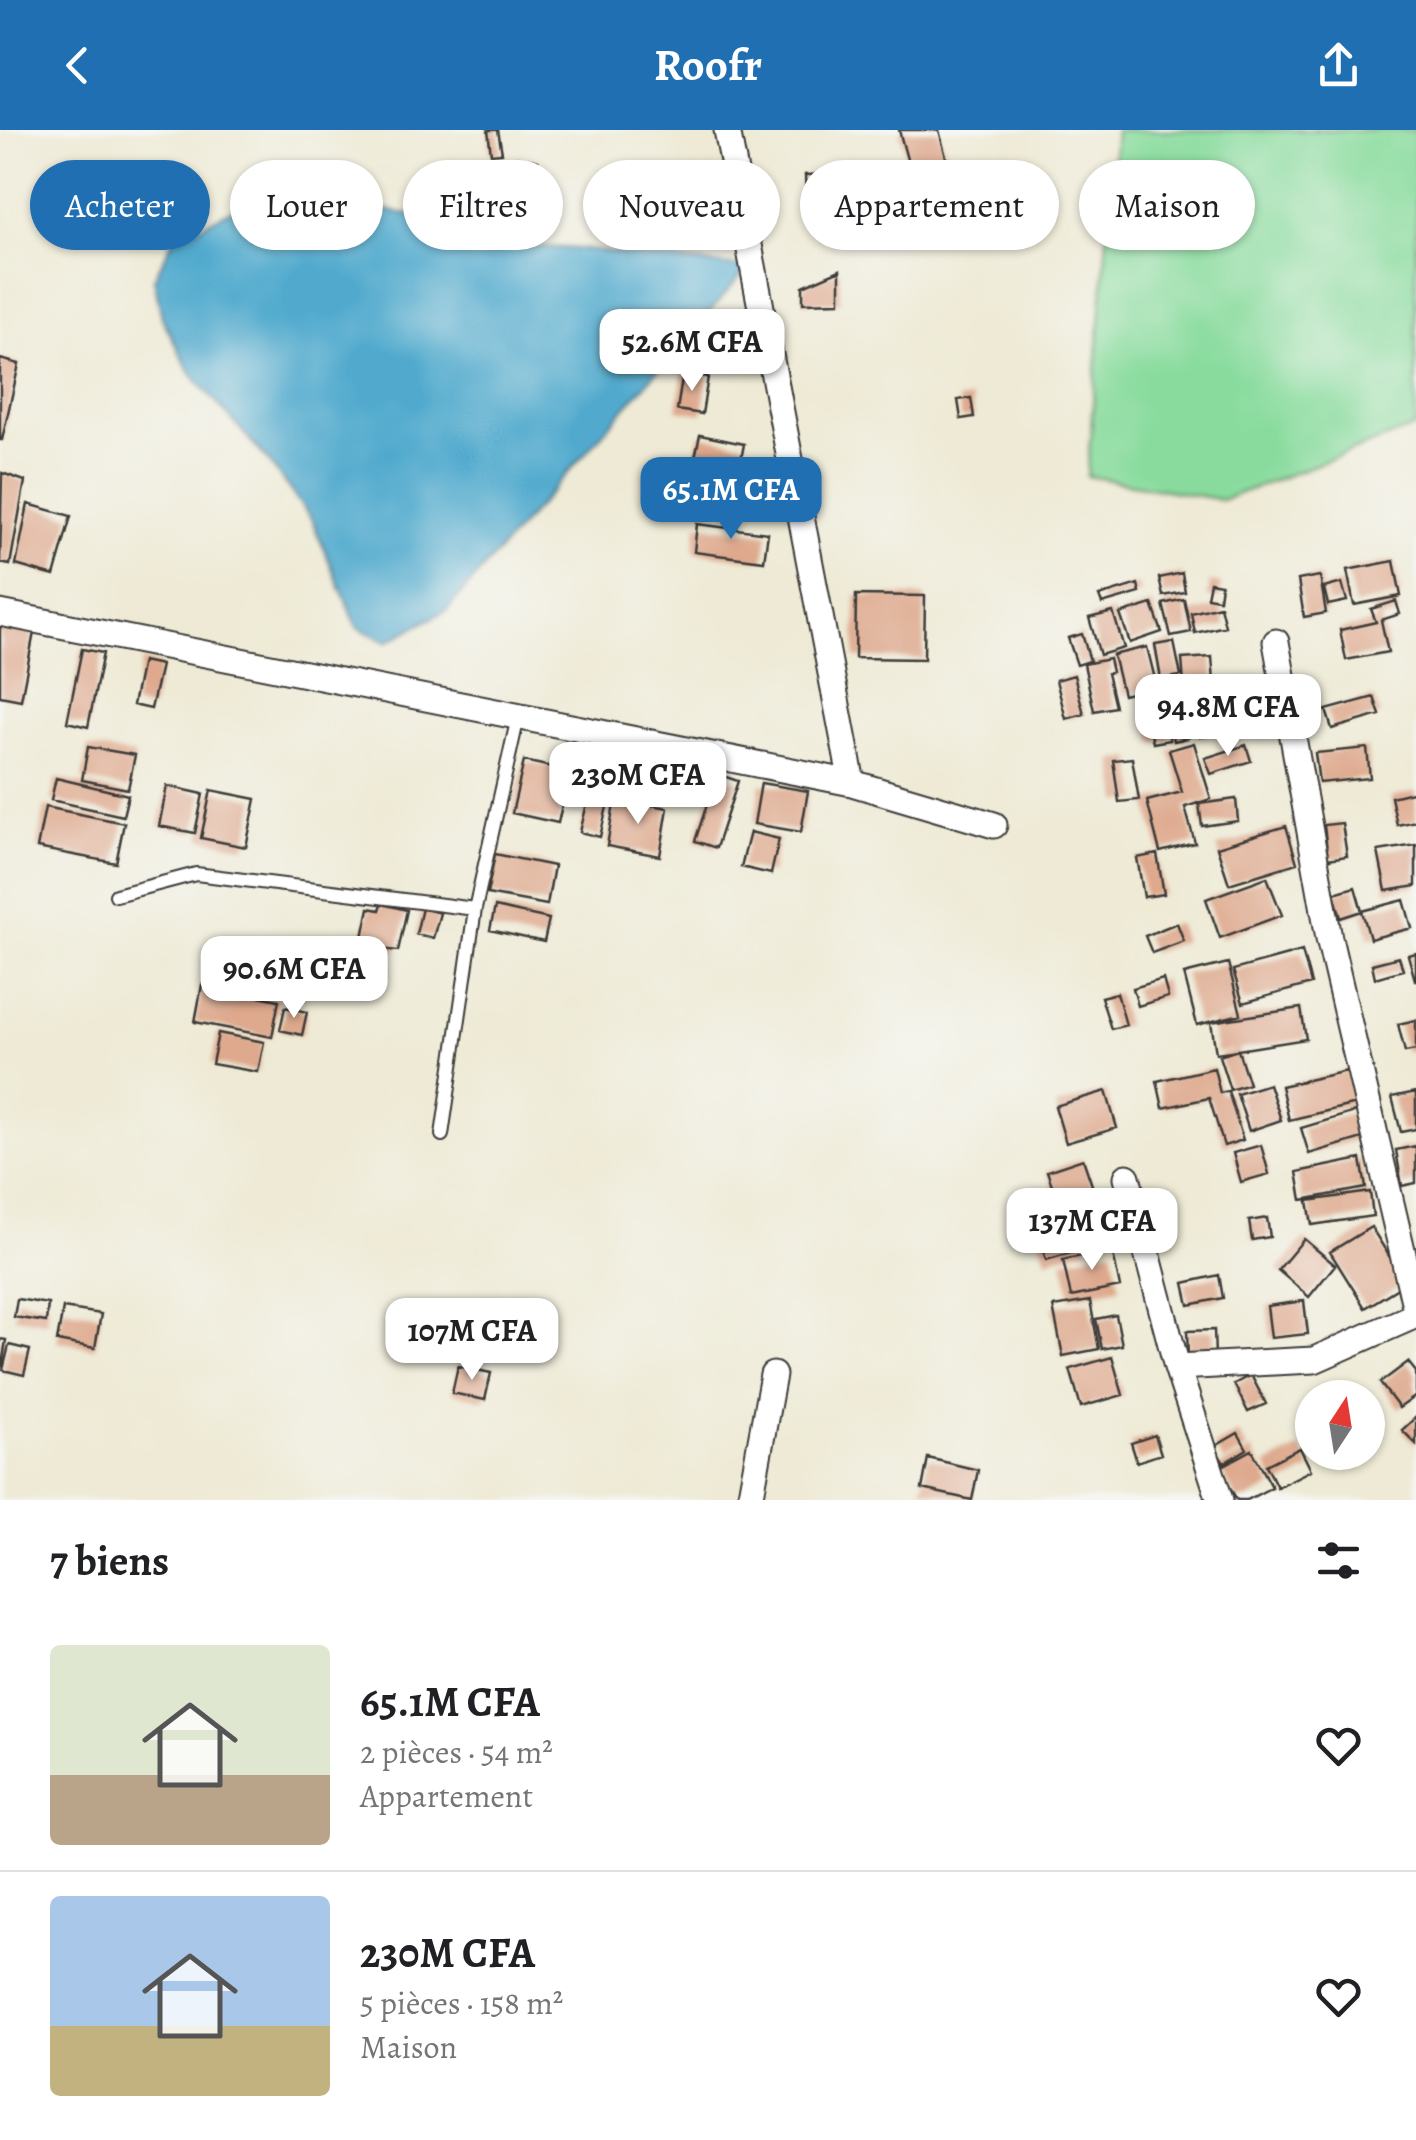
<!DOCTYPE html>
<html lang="fr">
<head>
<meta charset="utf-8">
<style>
	:root { --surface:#fff; --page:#f2f2f2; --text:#202124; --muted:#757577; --line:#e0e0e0; --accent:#1f6fb2 }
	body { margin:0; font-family:Alegreya,serif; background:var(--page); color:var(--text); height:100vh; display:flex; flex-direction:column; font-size:38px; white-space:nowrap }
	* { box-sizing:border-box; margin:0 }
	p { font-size:32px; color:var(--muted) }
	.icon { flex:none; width:55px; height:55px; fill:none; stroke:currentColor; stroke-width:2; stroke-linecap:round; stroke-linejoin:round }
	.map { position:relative; height:1370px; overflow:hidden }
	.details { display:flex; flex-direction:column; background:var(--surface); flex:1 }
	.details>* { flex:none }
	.top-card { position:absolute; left:30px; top:30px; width:1358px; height:90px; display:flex; gap:20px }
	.needle { width:65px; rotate:12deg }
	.controls { position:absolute; left:1295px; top:1250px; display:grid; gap:20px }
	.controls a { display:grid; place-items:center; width:90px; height:90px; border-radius:50%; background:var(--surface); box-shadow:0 2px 8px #0004; font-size:50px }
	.price { position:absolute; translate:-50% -85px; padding:0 22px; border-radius:20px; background:#fff; color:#222; font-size:32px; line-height:65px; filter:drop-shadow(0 2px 5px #0008) }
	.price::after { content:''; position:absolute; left:50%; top:60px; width:30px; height:22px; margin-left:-15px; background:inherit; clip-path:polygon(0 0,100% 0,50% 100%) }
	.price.active { background:var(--accent); color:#fff }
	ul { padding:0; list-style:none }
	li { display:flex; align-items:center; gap:30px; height:250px; padding:0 50px }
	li+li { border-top:2px solid var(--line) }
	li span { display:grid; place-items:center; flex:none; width:280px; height:200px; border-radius:10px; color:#555 }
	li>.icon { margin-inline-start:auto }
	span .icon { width:120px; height:120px; fill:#fffc; stroke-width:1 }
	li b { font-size:42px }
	h2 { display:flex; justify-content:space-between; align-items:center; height:120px; padding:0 50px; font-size:42px }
	.tag { padding:0 35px; border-radius:45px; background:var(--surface); box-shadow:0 2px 8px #0004; font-size:35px; line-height:90px }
	.tag.active { background:var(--accent); color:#fff }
	header { display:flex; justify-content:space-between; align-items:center; height:130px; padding:0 50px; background:var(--accent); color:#fff; font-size:45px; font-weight:700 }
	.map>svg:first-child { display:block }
	.green { fill:#88db9d; stroke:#527c5c; stroke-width:2.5 }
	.water { fill:#51aace; stroke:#366375; stroke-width:2.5 }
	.building { fill:#dea98d }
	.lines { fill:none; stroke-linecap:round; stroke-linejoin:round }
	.lane-casing { stroke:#3c3b38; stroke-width:16 }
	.street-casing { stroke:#3c3b38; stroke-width:29 }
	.lane { stroke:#fff; stroke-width:12 }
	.street { stroke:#fff; stroke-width:25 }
</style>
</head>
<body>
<header><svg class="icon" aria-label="back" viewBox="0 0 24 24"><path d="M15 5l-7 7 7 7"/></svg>Roofr<svg class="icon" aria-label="share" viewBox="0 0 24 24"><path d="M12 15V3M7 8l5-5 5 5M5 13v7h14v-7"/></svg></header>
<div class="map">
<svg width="1416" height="1370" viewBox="0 0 1416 1370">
	<rect width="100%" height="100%" fill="#f6f6f2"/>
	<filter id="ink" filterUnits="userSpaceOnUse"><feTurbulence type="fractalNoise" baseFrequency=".01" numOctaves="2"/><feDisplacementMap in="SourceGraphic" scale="20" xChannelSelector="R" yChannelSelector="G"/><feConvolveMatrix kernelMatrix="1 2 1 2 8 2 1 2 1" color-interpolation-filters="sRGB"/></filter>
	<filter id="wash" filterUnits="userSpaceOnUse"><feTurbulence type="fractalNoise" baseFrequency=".0048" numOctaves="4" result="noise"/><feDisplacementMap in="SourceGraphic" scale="40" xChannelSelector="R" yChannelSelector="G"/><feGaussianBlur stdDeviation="2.25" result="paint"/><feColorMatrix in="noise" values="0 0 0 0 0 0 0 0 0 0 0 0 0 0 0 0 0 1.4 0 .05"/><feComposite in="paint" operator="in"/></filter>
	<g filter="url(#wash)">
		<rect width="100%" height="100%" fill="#eeead5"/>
		<path class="green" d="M1116,0H1416V297L1222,370L1087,346Z"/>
		<path class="water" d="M300,66L426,87L518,115L580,119L748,138L447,480L387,512L357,497L312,390L266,328L191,244L162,188L154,149L173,110L243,74Z"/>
		<g id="blocks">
			<path class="building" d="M488,0H498L502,23L491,24Z
				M899,0H939L948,35L911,44Z
				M518,27L538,31L529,72L510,68Z
				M970,43L981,89L926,102L915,56Z
				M837,44L838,95H807L805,45Z
				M840,140V172L803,173V156Z
				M0,229L19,234L2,310H0Z
				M683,243L708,247L702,284L677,280Z
				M971,268L974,287L961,289L958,270Z
				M700,305L744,314L737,351L692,341Z
				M2,343L25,351L10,435L0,433Z
				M28,374L71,386L54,446L16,435Z
				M697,394L768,403L764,431L694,422Z
				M1394,431L1401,466L1354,475L1347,440Z
				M1182,443L1185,462L1163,466L1159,448Z
				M1320,446L1326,483L1304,487L1298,450Z
				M1210,452L1221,454L1219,469L1207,467Z
				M1342,453L1347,471L1328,475L1324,458Z
				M1138,454L1140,463L1102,474L1099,466Z
				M856,465L925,466L924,529L855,528Z
				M1184,469L1191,502L1171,506L1163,474Z
				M1396,471L1400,484L1381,490L1388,522L1346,530L1340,500L1376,492L1371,479Z
				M1152,474L1162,502L1130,513L1120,484Z
				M1220,476L1225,496L1195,503L1191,483Z
				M1113,482L1124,518L1100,525L1089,488Z
				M0,485L36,492L21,570L0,566Z
				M1082,504L1090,531L1077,535L1068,508Z
				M1174,512L1181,546L1161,549L1155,515Z
				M1147,517L1157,557L1123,565L1113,525Z
				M82,519L103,523L88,597L67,592Z
				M1212,527L1214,552L1184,554L1182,529Z
				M1109,529L1112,542L1107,543L1115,577L1094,581L1084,534Z
				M142,531L161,535L151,579L133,575Z
				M1074,545L1084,584L1066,589L1056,550Z
				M1178,563L1188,608L1174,611L1165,566Z
				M1212,563L1220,603L1200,607L1191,567Z
				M1374,567L1380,585L1332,599L1326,580Z
				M1165,590L1170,610L1153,613L1149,594Z
				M1194,613L1211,669L1185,677L1195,713L1160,722L1147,671L1182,662L1169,620Z
				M1246,615L1251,631L1211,644L1205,628Z
				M88,617L135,625L128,659L82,650Z
				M1367,618L1370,648L1319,653L1315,623Z
				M626,625L660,631L657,650L623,643Z
				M1132,628L1139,670L1119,672L1113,630Z
				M524,631L570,641L558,693L512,683Z
				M717,644L738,651L716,718L695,711Z
				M56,648L128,665L123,686L51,670Z
				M593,650L612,655L600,707L580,702Z
				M761,653L808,661L801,702L754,694Z
				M167,656L203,664L195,703L159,696Z
				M211,660L256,669L246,717L201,708Z
				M1416,661V691L1397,695L1391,667Z
				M615,668L668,678L660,726L607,716Z
				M1236,669L1238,691L1202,696L1199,674Z
				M45,677L124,693L116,733L37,718Z
				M1342,693L1347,726L1328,729L1324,695Z
				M1286,696L1297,733L1229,754L1217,717Z
				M750,702L779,709L771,744L741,737Z
				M1416,715V756L1386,761L1378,721Z
				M495,724L554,736L547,775L487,764Z
				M1157,724L1164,764L1144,767L1137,728Z
				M1267,747L1282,785L1220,808L1206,769Z
				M1355,757L1362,781L1404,770L1412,798L1370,809L1362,781L1341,788L1334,763Z
				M382,774L407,780L398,821L361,817L369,778L380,780Z
				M495,777L549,789L544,812L490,800Z
				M422,778L440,783L433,808L416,804Z
				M1177,793L1184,811L1152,823L1145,806Z
				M1302,821L1311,854L1243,873L1233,840Z
				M1416,823V850H1415L1408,825Z
				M308,826L322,829L316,853L302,849Z
				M1399,827L1403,840L1375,848L1372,834Z
				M1228,833L1241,884L1197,895L1184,844Z
				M1163,849L1168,867L1138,876L1133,858Z
				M202,855L279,870L272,907L195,892Z
				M1117,863L1126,895L1111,899L1101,867Z
				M285,877L307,882L302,905L280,900Z
				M1301,878L1306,909L1238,920L1249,954L1230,960L1219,926L1238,920L1216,923L1211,892Z
				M1416,890V920L1405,922L1398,894Z
				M218,903L264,912L258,942L212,934Z
				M1214,938L1220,963L1228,961L1243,1010L1224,1016L1209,968L1163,978L1157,951Z
				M1347,941L1356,974L1289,990L1281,956Z
				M1269,954L1281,990L1249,1001L1237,964Z
				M1106,961L1117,998L1066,1013L1055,976Z
				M1416,962V999L1401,1002L1392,967Z
				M1358,981L1366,1007L1309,1024L1301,998Z
				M1261,1015L1269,1044L1241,1052L1233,1023Z
				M1416,1016V1053L1402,1056L1396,1020Z
				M1083,1029L1095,1064L1059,1076L1047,1041Z
				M1361,1029L1366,1058L1302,1070L1297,1042Z
				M1370,1062L1373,1086L1312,1095L1308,1071Z
				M1075,1075L1088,1118L1046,1130L1033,1087Z
				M1267,1088L1270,1107L1252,1110L1249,1091Z
				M1371,1097L1406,1153L1365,1178L1330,1122Z
				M1304,1109L1335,1135L1309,1167L1278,1140Z
				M1112,1119L1120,1157L1071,1167L1063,1130Z
				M1219,1145L1223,1168L1189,1175L1184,1153Z
				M17,1169L48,1174L46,1192L14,1187Z
				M1090,1171L1099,1219L1063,1226L1053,1177Z
				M1304,1171L1308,1204L1271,1208L1267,1176Z
				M63,1178L101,1184L95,1218L57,1211Z
				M1116,1185L1122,1215L1102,1219L1096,1189Z
				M1214,1200L1215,1226L1188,1227L1187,1201Z
				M0,1209L6,1210L2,1236H0Z
				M9,1215L30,1220L24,1245L3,1240Z
				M1112,1227L1123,1265L1081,1277L1070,1239Z
				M1408,1232L1416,1242V1266L1399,1278L1380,1253Z
				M458,1236L491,1243L485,1270L452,1263Z
				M1251,1245L1266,1274L1248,1282L1234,1254Z
				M1416,1287V1314L1402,1300Z
				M1238,1303L1247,1319L1224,1333L1214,1317Z
				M1155,1305L1161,1324L1137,1332L1131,1313Z
				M1300,1318L1311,1340L1277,1357L1266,1335Z
				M1252,1320L1272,1357L1247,1370H1237L1219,1338Z
				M928,1328L978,1340L972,1370L922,1359Z"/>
		</g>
	</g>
	<g filter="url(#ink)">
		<use href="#blocks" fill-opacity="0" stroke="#3c3b38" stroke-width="2.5"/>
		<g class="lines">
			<defs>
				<path id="lane" d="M116,765L196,744L475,779
					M442,1005L475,779L518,587"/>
				<path id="street" d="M727,0L852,653
					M0,483L852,653L994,695
					M1276,512L1329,808L1416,1180
					M1127,1047L1177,1237L1220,1370
					M1177,1237L1314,1230L1416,1185
					M750,1370L773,1245"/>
			</defs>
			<use href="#lane" class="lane-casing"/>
			<use href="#street" class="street-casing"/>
			<use href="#lane" class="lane"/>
			<use href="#street" class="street"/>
		</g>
	</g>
</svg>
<div class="controls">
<a><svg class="needle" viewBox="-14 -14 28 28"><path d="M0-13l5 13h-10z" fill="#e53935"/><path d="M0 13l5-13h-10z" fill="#757577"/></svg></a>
</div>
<b class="price" style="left:692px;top:264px">52.6M CFA</b>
<b class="price active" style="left:731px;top:412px">65.1M CFA</b>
<b class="price" style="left:1228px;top:629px">94.8M CFA</b>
<b class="price" style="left:638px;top:697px">230M CFA</b>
<b class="price" style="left:294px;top:891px">90.6M CFA</b>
<b class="price" style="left:1092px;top:1143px">137M CFA</b>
<b class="price" style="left:472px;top:1253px">107M CFA</b>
<div class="top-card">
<a class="tag active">Acheter</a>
<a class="tag">Louer</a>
<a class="tag">Filtres</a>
<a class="tag">Nouveau</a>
<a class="tag">Appartement</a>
<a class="tag">Maison</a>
</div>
</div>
<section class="details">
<h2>7 biens<svg class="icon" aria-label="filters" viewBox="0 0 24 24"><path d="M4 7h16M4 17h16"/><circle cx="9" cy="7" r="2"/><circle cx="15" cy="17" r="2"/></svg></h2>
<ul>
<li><span style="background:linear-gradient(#dfe7d0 65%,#b9a48a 0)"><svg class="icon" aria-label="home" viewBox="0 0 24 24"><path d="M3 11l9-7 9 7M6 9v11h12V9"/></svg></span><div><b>65.1M CFA</b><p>2 pièces · 54 m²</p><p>Appartement</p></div><svg class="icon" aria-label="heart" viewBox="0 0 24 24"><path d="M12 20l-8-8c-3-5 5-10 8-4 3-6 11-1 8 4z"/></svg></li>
<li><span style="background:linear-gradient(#a9c7e8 65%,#c2b280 0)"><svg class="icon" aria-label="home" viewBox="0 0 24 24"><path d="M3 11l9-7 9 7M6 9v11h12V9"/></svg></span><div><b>230M CFA</b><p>5 pièces · 158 m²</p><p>Maison</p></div><svg class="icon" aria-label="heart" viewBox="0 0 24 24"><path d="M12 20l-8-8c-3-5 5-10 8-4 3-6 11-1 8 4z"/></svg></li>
</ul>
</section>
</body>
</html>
